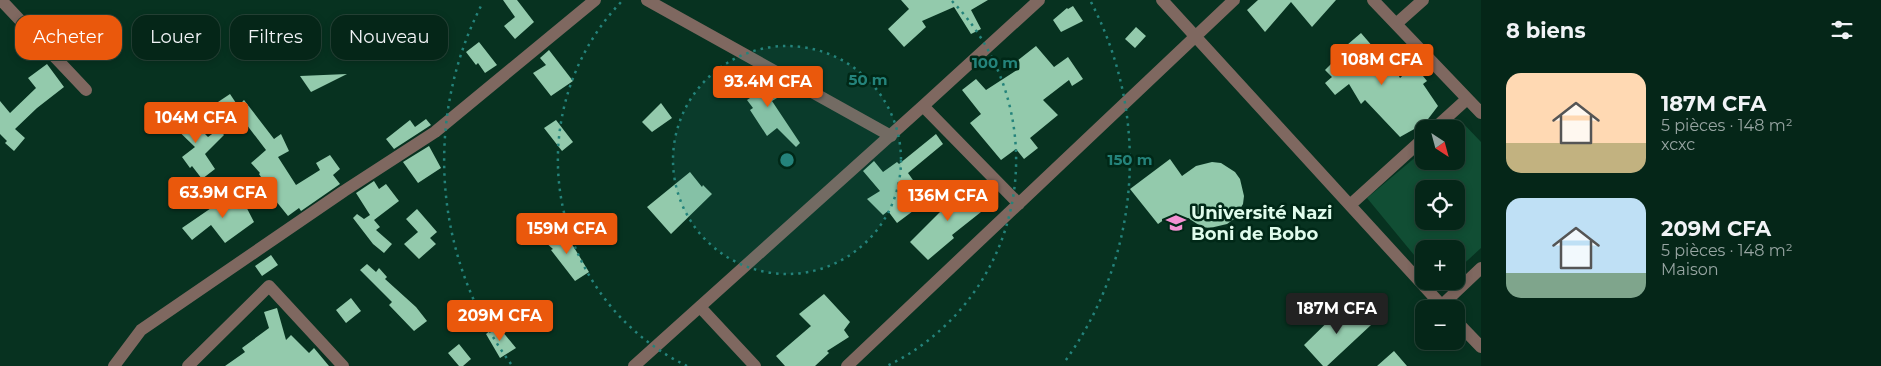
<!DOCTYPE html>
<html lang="fr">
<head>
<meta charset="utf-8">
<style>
	:root { --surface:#052618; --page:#0e2e21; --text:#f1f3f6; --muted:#97a5a2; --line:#264337; --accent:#ea580c }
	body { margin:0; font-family:Montserrat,sans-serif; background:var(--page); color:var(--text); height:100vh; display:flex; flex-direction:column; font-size:19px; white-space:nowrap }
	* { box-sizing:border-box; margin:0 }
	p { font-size:16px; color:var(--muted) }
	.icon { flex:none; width:28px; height:28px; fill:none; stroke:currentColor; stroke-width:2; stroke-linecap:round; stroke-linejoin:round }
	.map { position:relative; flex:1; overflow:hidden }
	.details { display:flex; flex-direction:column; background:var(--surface); width:400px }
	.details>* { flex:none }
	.top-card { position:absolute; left:15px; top:15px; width:475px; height:45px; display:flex; gap:10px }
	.needle { width:32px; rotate:144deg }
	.controls { position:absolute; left:1415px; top:120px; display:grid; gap:10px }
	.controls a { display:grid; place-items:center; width:50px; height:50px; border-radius:10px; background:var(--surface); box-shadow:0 2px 8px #0003,0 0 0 1px var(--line); font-size:25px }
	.price { position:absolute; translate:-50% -42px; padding:0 11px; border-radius:5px; background:var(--accent); color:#fff; font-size:16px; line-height:32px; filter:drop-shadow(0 1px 2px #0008) }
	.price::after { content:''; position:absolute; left:50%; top:30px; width:15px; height:11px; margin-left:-8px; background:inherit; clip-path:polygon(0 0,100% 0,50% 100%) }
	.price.current { background:#222; color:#fff }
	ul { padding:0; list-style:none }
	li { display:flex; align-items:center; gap:15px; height:125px; padding:0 25px }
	li span { display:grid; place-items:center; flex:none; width:140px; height:100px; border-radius:15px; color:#555 }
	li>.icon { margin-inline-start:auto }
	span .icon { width:60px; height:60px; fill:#fffc; stroke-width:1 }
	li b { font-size:21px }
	h2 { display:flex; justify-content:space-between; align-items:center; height:60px; padding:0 25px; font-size:21px }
	.tag { padding:0 18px; border-radius:15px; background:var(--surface); box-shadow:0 2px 8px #0003,0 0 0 1px var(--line); font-size:18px; line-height:45px }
	.tag.current { background:var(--accent); color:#fff }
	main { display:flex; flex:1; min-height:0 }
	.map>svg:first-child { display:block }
	.green { fill:#114e34; fill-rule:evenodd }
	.building { fill:#93caac }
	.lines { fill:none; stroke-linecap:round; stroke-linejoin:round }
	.street { stroke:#7f6860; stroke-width:12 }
	.ring { fill:none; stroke:#24837b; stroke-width:2.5; stroke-dasharray:2.5 5 }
	.labels { text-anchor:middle; stroke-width:5; stroke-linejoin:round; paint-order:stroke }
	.poi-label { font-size:18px; font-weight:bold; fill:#e0fcec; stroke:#002817; text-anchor:start }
	.centre { fill:#24837b; stroke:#002817; stroke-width:2.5 }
	.ring-label { font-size:15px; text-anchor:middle; font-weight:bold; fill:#24837b; stroke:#002817; stroke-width:5; stroke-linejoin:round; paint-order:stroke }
</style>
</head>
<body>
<main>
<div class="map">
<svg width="1481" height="366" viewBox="0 0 1481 366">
	<rect width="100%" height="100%" fill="#073220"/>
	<path class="green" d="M1460,120L1481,142V248L1456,271V249H1424V267L1367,198L1424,150V161H1456V129H1449ZM1424,189H1456V221H1424Z"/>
	<path class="building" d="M503,0H517L534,22L515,39L504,26L515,17Z
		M901,0H988L971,10L981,29L971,34L954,7L922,21L926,27L904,47L888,29L909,9Z
		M1258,0H1336L1312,27L1291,2L1265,32L1247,10Z
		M1073,6L1083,21L1061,32L1053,20L1067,8L1068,9Z
		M1136,27L1146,36L1135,48L1125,39Z
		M1361,33L1386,62L1390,59L1400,78L1414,65L1427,81L1423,84L1438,106L1425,123L1400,137L1365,100L1361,104L1349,84L1335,95L1325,83L1332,77L1325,70L1342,53L1340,51Z
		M479,42L497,65L485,73L478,63L476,65L466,52Z
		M1036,46L1054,67L1068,57L1083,79L1072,86L1069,80L1043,100L1058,115L1030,138L1038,148L1024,159L1016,149L1001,160L970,123L981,114L962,90L976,79L986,90L1017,70L1013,64Z
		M549,50L573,81L551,96L533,73L546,65L540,58Z
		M47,64L64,87L37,108L15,129L25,138L14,151L5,143L7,141L0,134V101L10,113L36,88L28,78Z
		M756,71L767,88L774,83L782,95L772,101L800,143L796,147L777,128L767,136L750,110L753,108L747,100L753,96L743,80Z
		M347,74L311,92L300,76Z
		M230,94L238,106L244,100L274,139L281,134L289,151L278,157L296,185L320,170L316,163L330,155L340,169L333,175L340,184L301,211L299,208L288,216L263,185L265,183L259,174L260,173L251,163L266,150L240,116L233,121L218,102Z
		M661,103L672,118L652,132L642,122Z
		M183,112L208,137L219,129L224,135L205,154L215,169L202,179L192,166L190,168L182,157L195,147L167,120Z
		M426,119L431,125L394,149L386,139L410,120L415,127Z
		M556,120L573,142L562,151L544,128Z
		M936,134L943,144L908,173L920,190L929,199L897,223L888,211L883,215L867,199L880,191L863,171L874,161L883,172L897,162L899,164Z
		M429,146L441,168L418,183L403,162Z
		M1170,159L1182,176L1196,166L1212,162L1221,163L1235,172L1240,179L1244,196L1243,204L1234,219L1227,224L1210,228L1202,227L1188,218L1175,227L1168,217L1158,224L1130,189Z
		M690,172L702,187L703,185L712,194L671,234L647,207Z
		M972,180L981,192L972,199L981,212L952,235L954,238L928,260L910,242Z
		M374,181L379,189L386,184L399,201L374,220L380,227L376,230L392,244L384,253L373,244L353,218L357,214L364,219L370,215L356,193Z
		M238,191L254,222L225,243L211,225L192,240L182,228L217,204L218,206Z
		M417,209L437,232L430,238L436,244L419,259L404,244L418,232L406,219Z
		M557,228L567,236L589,272L575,281L551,250L553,249L545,242Z
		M271,255L278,265L262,276L255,266Z
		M367,264L376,272L379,268L387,277L385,279L416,307L427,321L414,331L389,305L392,302L360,270Z
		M824,294L850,322L844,330L849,337L827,351L829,353L815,366H785L776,356L811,326L799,314Z
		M351,298L361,311L346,323L336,310Z
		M1349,301L1371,325L1327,366H1323L1304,345Z
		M277,308L286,340L291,335L309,353L314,348L329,366H225L245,352L242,348L269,328L264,312Z
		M497,325L516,348L500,358L486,334Z
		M459,344L471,359L463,366H459L448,353Z
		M1394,351L1407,366H1377Z"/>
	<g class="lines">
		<path class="street" d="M1,0L86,90
			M647,0L891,136
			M1162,0L1445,309
			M1373,0L1481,113
			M1396,24L1423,0
			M923,106L1019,204
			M1434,129L1467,99
			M1350,205L1424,138
			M1442,305L1481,268
			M700,307L755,366
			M1456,321L1481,347
			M114,366L141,330L344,191L435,132L595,0
			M188,366L269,286L343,366
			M634,366L923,106L1039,0
			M847,366L1234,0"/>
	</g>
	<circle cx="787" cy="160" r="114" fill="#24837b" fill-opacity=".12"/>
	<g class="ring">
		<circle cx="787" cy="160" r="114"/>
		<path d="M687 366A229 229 0 0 1 622 1M952 1A229 229 0 0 1 887 366"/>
		<path d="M511 364A343 343 0 0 1 483 2M1091 2A343 343 0 0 1 1063 364"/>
	</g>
	<defs>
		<symbol id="university-bare" viewBox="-9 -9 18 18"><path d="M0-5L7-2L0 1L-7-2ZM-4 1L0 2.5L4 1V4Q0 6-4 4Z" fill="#f491d3" stroke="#002817" stroke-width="2.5" paint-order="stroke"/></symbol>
	</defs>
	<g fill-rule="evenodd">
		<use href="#university-bare" x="1162" y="209" width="28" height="28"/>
	</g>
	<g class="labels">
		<g class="poi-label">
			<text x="1191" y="219">Université Nazi<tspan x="1191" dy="21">Boni de Bobo</tspan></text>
		</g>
	</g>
	<circle cx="787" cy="160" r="8" class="centre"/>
	<g class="ring-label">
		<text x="995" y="68">100 m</text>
		<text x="868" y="85">50 m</text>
		<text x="1130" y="165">150 m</text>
	</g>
</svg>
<div class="controls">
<a><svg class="needle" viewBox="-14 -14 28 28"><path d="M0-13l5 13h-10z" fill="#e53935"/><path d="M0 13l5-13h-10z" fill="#97a5a2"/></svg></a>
<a><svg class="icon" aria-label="locate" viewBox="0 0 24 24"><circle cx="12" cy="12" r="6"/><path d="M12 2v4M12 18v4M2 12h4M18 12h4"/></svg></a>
<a>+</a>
<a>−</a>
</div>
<b class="price" style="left:1382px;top:86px">108M CFA</b>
<b class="price" style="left:768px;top:108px">93.4M CFA</b>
<b class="price" style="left:196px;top:144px">104M CFA</b>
<b class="price" style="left:223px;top:219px">63.9M CFA</b>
<b class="price" style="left:948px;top:222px">136M CFA</b>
<b class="price" style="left:567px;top:255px">159M CFA</b>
<b class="price current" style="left:1337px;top:335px">187M CFA</b>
<b class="price" style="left:500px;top:342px">209M CFA</b>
<div class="top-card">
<a class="tag current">Acheter</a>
<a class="tag">Louer</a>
<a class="tag">Filtres</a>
<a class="tag">Nouveau</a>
</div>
</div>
<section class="details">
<h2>8 biens<svg class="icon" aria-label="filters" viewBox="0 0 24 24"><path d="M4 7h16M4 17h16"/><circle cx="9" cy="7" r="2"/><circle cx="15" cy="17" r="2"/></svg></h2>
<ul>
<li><span style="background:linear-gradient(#ffd9b3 70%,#c2b280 0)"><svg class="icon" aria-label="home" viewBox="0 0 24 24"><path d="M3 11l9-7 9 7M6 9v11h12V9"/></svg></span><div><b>187M CFA</b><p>5 pièces · 148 m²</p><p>xcxc</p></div></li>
<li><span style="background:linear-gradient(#bfe0f5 75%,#7fa58c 0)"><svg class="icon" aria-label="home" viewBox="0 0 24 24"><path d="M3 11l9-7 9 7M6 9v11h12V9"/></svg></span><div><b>209M CFA</b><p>5 pièces · 148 m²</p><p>Maison</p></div></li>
</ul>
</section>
</main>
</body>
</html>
